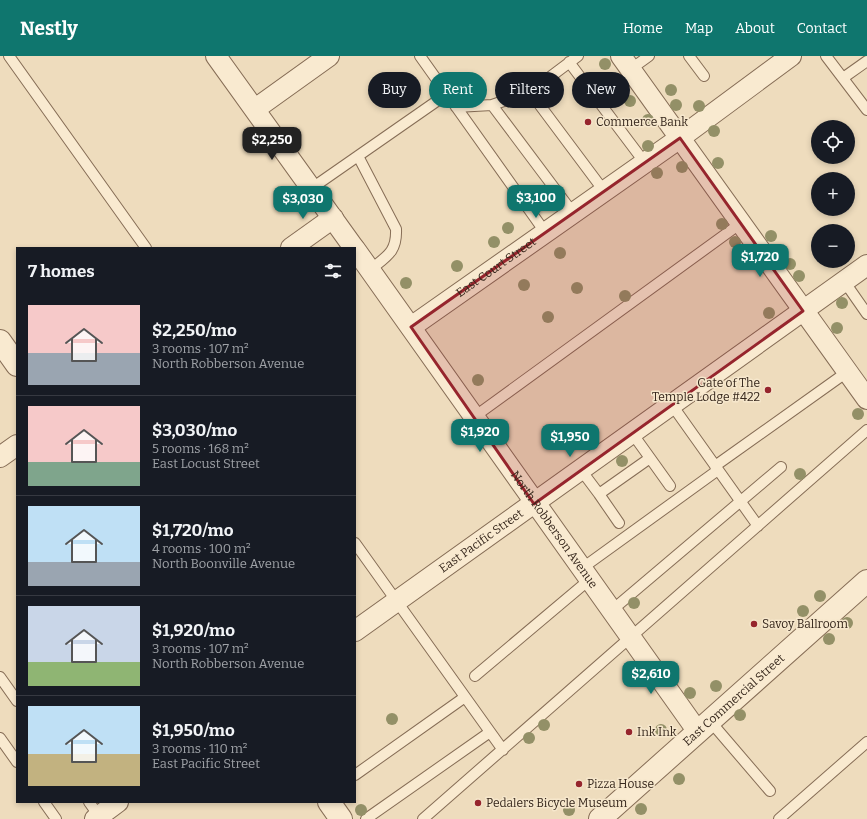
<!DOCTYPE html>
<html lang="en">
<head>
<meta charset="utf-8">
<style>
	:root { --surface:#171b24; --page:#20242c; --text:#f1f3f6; --muted:#9ea1a6; --line:#363941; --accent:#0f766e }
	body { margin:0; font-family:Bitter,serif; background:var(--page); color:var(--text); height:100vh; display:flex; flex-direction:column; font-size:15px; white-space:nowrap }
	* { box-sizing:border-box; margin:0 }
	p { font-size:13px; color:var(--muted) }
	.icon { flex:none; width:22px; height:22px; fill:none; stroke:currentColor; stroke-width:2; stroke-linecap:round; stroke-linejoin:round }
	.map { position:relative; flex:1; overflow:hidden }
	.sheet { position:absolute; left:16px; top:191px; width:340px; height:556px; display:flex; flex-direction:column; background:var(--surface); border-radius:0px; box-shadow:0 2px 6px #0003 }
	.sheet>* { flex:none }
	.hud { position:absolute; left:368px; top:16px; width:380px; height:36px; display:flex; gap:8px }
	.controls { position:absolute; left:811px; top:64px; display:grid; gap:8px }
	.controls a { display:grid; place-items:center; width:44px; height:44px; border-radius:50%; background:var(--surface); box-shadow:0 2px 6px #0003; font-size:20px }
	.price { position:absolute; translate:-50% -34px; padding:0 9px; border-radius:8px; background:var(--accent); color:#fff; font-size:13px; line-height:26px; filter:drop-shadow(0 1px 2px #0008) }
	.price::after { content:''; position:absolute; left:50%; top:24px; width:12px; height:9px; margin-left:-6px; background:inherit; clip-path:polygon(0 0,100% 0,50% 100%) }
	.price.on { background:#222; color:#fff }
	ul { padding:0; list-style:none }
	li { display:flex; align-items:center; gap:12px; height:100px; padding:0 12px }
	li+li { border-top:1px solid var(--line) }
	li span { display:grid; place-items:center; flex:none; width:112px; height:80px; border-radius:0px; color:#555 }
	li>.icon { margin-inline-start:auto }
	span .icon { width:48px; height:48px; fill:#fffc; stroke-width:1 }
	li b { font-size:17px }
	h2 { display:flex; justify-content:space-between; align-items:center; height:48px; padding:0 12px; font-size:17px }
	.tag { padding:0 14px; border-radius:18px; background:var(--surface); box-shadow:0 2px 6px #0003; font-size:14px; line-height:36px }
	.tag.on { background:var(--accent); color:#fff }
	header { display:flex; align-items:center; gap:24px; box-sizing:border-box; height:56px; padding:0 20px; background:var(--accent); color:#fff }
	header strong { font-size:19px }
	nav { display:flex; gap:22px; margin-inline-start:auto; font-size:14px }
	.map>svg:first-child { display:block }
	.lines { fill:none; stroke-linecap:round; stroke-linejoin:round }
	.service-casing { stroke:#866d56; stroke-width:12 }
	.minor-casing { stroke:#866d56; stroke-width:22 }
	.tertiary-casing { stroke:#866d56; stroke-width:24 }
	.service { stroke:#f9ead0; stroke-width:10 }
	.minor { stroke:#f9ead0; stroke-width:20 }
	.tertiary { stroke:#f9ead0; stroke-width:22 }
	.tree { fill:#939067 }
	.marked { fill:#96252d; fill-opacity:0.2; stroke:#96252d; stroke-width:3; stroke-linejoin:round }
	.poi-dot { fill:#96252d; stroke:#f6e7cc; stroke-width:1.5 }
	.labels { text-anchor:middle; stroke-width:3; stroke-linejoin:round; paint-order:stroke }
	.poi-label { font-size:12px; fill:#35261b; stroke:#f6e7cc; text-anchor:start }
	.street-label { font-size:12px; fill:#35261b; stroke:#f6e7cc }
</style>
</head>
<body>
<header>
<strong>Nestly</strong>
<nav><a>Home</a><a>Map</a><a>About</a><a>Contact</a></nav>
</header>
<div class="map">
<svg width="867" height="763" viewBox="0 0 867 763">
	<rect width="100%" height="100%" fill="#eedcbd"/>
	<g class="lines">
		<defs>
			<path id="service" d="M9,0L146,192
				M420,0L545,176
				M689,0L704,20
				M826,0L867,54
				M569,6L645,107
				M631,13L649,0
				M843,22L867,5
				M530,36L604,135
				M492,49L573,157
				M456,51L492,49L530,36L578,0
				M358,100L396,173C397,196 387,200 370,214
				M312,132L447,38
				M844,225L867,258
				M672,349L758,470
				M474,361L741,167
				M650,402L670,430
				M715,410L847,316
				M581,414L599,438L650,402L632,377
				M599,438L619,467
				M355,487L503,694
				M581,513L718,414
				M611,555L781,411
				M475,620L589,524
				M0,621L17,645
				M710,665L770,735
				M0,682L17,706
				M355,719L465,641
				M44,746L56,763
				M89,746L99,760
				M366,763L490,676
				M423,763L867,374
				M779,763L867,686"/>
			<g id="minor">
				<path d="M216,0L354,192"/>
				<path d="M621,0L867,343"/>
				<path d="M255,53L329,0"/>
				<path d="M291,192L333,162"/>
				<path id="s1" d="M355,193L698,676"/>
				<path id="s2" d="M411,271L680,82L791,0"/>
				<path d="M0,401L17,389"/>
				<path id="s3" d="M355,575L867,209"/>
				<path d="M95,763L118,746"/>
			</g>
			<g id="tertiary">
				<path d="M0,285L17,309"/>
				<path d="M329,746L341,763"/>
				<path id="s4" d="M600,763L867,525"/>
			</g>
		</defs>
		<use href="#service" class="service-casing"/>
		<use href="#minor" class="minor-casing"/>
		<use href="#tertiary" class="tertiary-casing"/>
		<use href="#service" class="service"/>
		<use href="#minor" class="minor"/>
		<use href="#tertiary" class="tertiary"/>
	</g>
	<g class="tree">
		<circle cx="605" cy="8" r="6"/>
		<circle cx="671" cy="34" r="6"/>
		<circle cx="630" cy="45" r="6"/>
		<circle cx="676" cy="49" r="6"/>
		<circle cx="699" cy="50" r="6"/>
		<circle cx="648" cy="64" r="6"/>
		<circle cx="714" cy="75" r="6"/>
		<circle cx="648" cy="90" r="6"/>
		<circle cx="718" cy="107" r="6"/>
		<circle cx="682" cy="111" r="6"/>
		<circle cx="657" cy="117" r="6"/>
		<circle cx="722" cy="168" r="6"/>
		<circle cx="508" cy="172" r="6"/>
		<circle cx="771" cy="180" r="6"/>
		<circle cx="494" cy="186" r="6"/>
		<circle cx="735" cy="186" r="6"/>
		<circle cx="560" cy="197" r="6"/>
		<circle cx="790" cy="208" r="6"/>
		<circle cx="457" cy="210" r="6"/>
		<circle cx="799" cy="220" r="6"/>
		<circle cx="406" cy="227" r="6"/>
		<circle cx="524" cy="229" r="6"/>
		<circle cx="577" cy="232" r="6"/>
		<circle cx="625" cy="240" r="6"/>
		<circle cx="842" cy="247" r="6"/>
		<circle cx="769" cy="257" r="6"/>
		<circle cx="548" cy="261" r="6"/>
		<circle cx="837" cy="272" r="6"/>
		<circle cx="478" cy="324" r="6"/>
		<circle cx="858" cy="358" r="6"/>
		<circle cx="622" cy="405" r="6"/>
		<circle cx="800" cy="418" r="6"/>
		<circle cx="820" cy="540" r="6"/>
		<circle cx="634" cy="547" r="6"/>
		<circle cx="803" cy="555" r="6"/>
		<circle cx="847" cy="567" r="6"/>
		<circle cx="829" cy="583" r="6"/>
		<circle cx="716" cy="630" r="6"/>
		<circle cx="690" cy="637" r="6"/>
		<circle cx="740" cy="659" r="6"/>
		<circle cx="392" cy="663" r="6"/>
		<circle cx="544" cy="669" r="6"/>
		<circle cx="661" cy="674" r="6"/>
		<circle cx="529" cy="682" r="6"/>
		<circle cx="679" cy="723" r="6"/>
		<circle cx="641" cy="753" r="6"/>
		<circle cx="361" cy="754" r="6"/>
		<circle cx="569" cy="754" r="6"/>
	</g>
	<path class="marked" d="M680,82L803,255L534,448L411,271Z"/>
	<g class="poi-dot">
		<circle cx="588" cy="66" r="4"/>
		<circle cx="768" cy="334" r="4"/>
		<circle cx="754" cy="568" r="4"/>
		<circle cx="629" cy="676" r="4"/>
		<circle cx="579" cy="728" r="4"/>
		<circle cx="478" cy="747" r="4"/>
	</g>
	<g class="labels">
		<g class="poi-label">
			<text x="596" y="70">Commerce Bank</text>
			<text x="760" y="331" text-anchor="end">Gate of The<tspan x="760" dy="14">Temple Lodge #422</tspan></text>
			<text x="762" y="572">Savoy Ballroom</text>
			<text x="637" y="680">Ink Ink</text>
			<text x="587" y="732">Pizza House</text>
			<text x="486" y="751">Pedalers Bicycle Museum</text>
		</g>
		<g class="street-label">
			<text dy="4" stroke="none"><textPath href="#s2" startOffset="104">East Court Street</textPath></text>
			<text dy="4" stroke="none"><textPath href="#s1" startOffset="344">North Robberson Avenue</textPath></text>
			<text dy="4" stroke="none"><textPath href="#s3" startOffset="155">East Pacific Street</textPath></text>
			<text dy="4" stroke="none"><textPath href="#s4" startOffset="179">East Commercial Street</textPath></text>
		</g>
	</g>
</svg>
<div class="controls">
<a><svg class="icon" aria-label="locate" viewBox="0 0 24 24"><circle cx="12" cy="12" r="6"/><path d="M12 2v4M12 18v4M2 12h4M18 12h4"/></svg></a>
<a>+</a>
<a>−</a>
</div>
<b class="price on" style="left:272px;top:105px">$2,250</b>
<b class="price" style="left:536px;top:163px">$3,100</b>
<b class="price" style="left:303px;top:164px">$3,030</b>
<b class="price" style="left:760px;top:222px">$1,720</b>
<b class="price" style="left:480px;top:397px">$1,920</b>
<b class="price" style="left:570px;top:402px">$1,950</b>
<b class="price" style="left:651px;top:639px">$2,610</b>
<div class="hud">
<a class="tag">Buy</a>
<a class="tag on">Rent</a>
<a class="tag">Filters</a>
<a class="tag">New</a>
</div>
<section class="sheet">
<h2>7 homes<svg class="icon" aria-label="filters" viewBox="0 0 24 24"><path d="M4 7h16M4 17h16"/><circle cx="9" cy="7" r="2"/><circle cx="15" cy="17" r="2"/></svg></h2>
<ul>
<li><span style="background:linear-gradient(#f6c9c9 60%,#9aa5b1 0)"><svg class="icon" aria-label="home" viewBox="0 0 24 24"><path d="M3 11l9-7 9 7M6 9v11h12V9"/></svg></span><div><b>$2,250/mo</b><p>3 rooms · 107 m²</p><p>North Robberson Avenue</p></div></li>
<li><span style="background:linear-gradient(#f6c9c9 70%,#7fa58c 0)"><svg class="icon" aria-label="home" viewBox="0 0 24 24"><path d="M3 11l9-7 9 7M6 9v11h12V9"/></svg></span><div><b>$3,030/mo</b><p>5 rooms · 168 m²</p><p>East Locust Street</p></div></li>
<li><span style="background:linear-gradient(#bfe0f5 70%,#9aa5b1 0)"><svg class="icon" aria-label="home" viewBox="0 0 24 24"><path d="M3 11l9-7 9 7M6 9v11h12V9"/></svg></span><div><b>$1,720/mo</b><p>4 rooms · 100 m²</p><p>North Boonville Avenue</p></div></li>
<li><span style="background:linear-gradient(#c9d6e8 70%,#8fb573 0)"><svg class="icon" aria-label="home" viewBox="0 0 24 24"><path d="M3 11l9-7 9 7M6 9v11h12V9"/></svg></span><div><b>$1,920/mo</b><p>3 rooms · 107 m²</p><p>North Robberson Avenue</p></div></li>
<li><span style="background:linear-gradient(#bfe0f5 60%,#c2b280 0)"><svg class="icon" aria-label="home" viewBox="0 0 24 24"><path d="M3 11l9-7 9 7M6 9v11h12V9"/></svg></span><div><b>$1,950/mo</b><p>3 rooms · 110 m²</p><p>East Pacific Street</p></div></li>
</ul>
</section>
</div>
</body>
</html>
